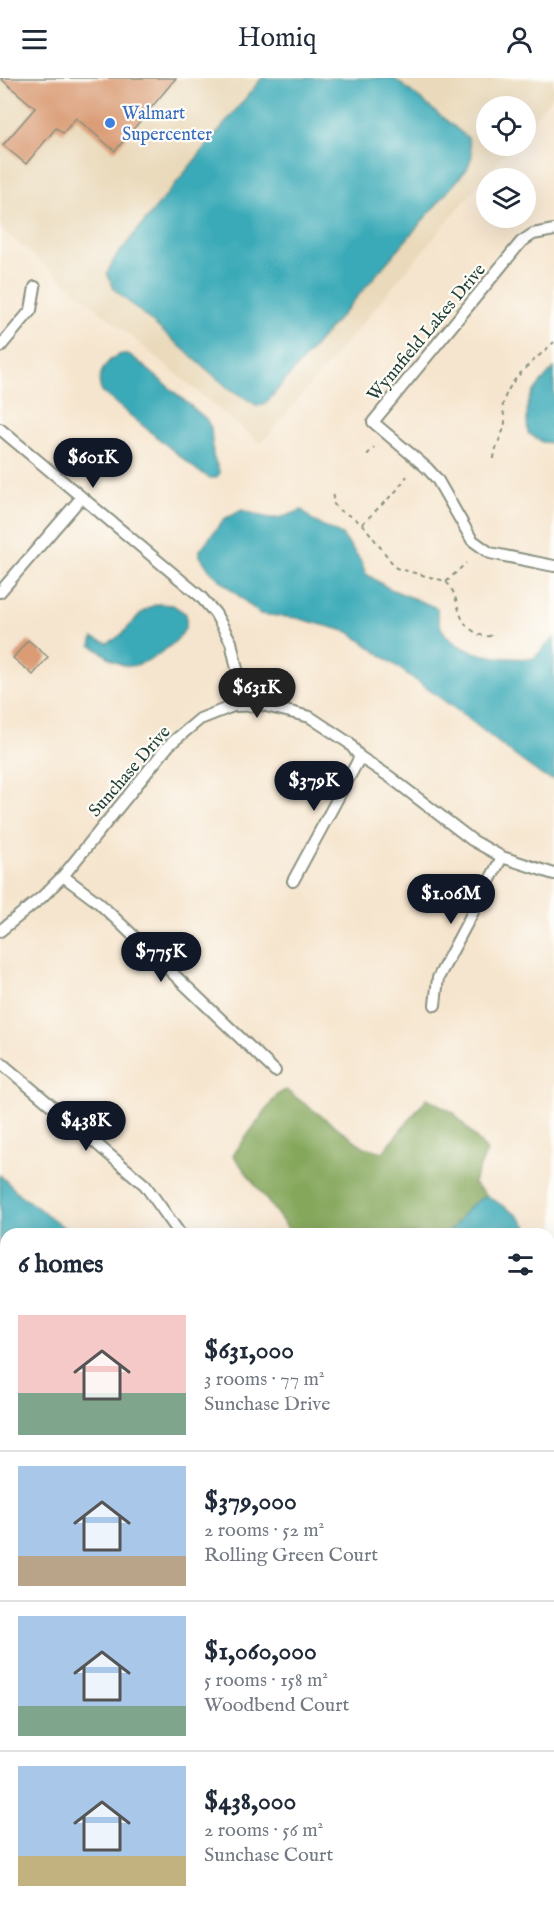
<!DOCTYPE html>
<html lang="en">
<head>
<meta charset="utf-8">
<style>
	:root { --surface:#fff; --page:#f6f6f7; --text:#1f2937; --muted:#747a83; --line:#e0e1e3; --accent:#111827 }
	body { margin:0; font-family:"IM FELL English",serif; background:var(--page); color:var(--text); height:100vh; display:flex; flex-direction:column; font-size:22px; white-space:nowrap }
	* { box-sizing:border-box; margin:0 }
	p { font-size:20px; color:var(--muted) }
	.icon { flex:none; width:33px; height:33px; fill:none; stroke:currentColor; stroke-width:2; stroke-linecap:round; stroke-linejoin:round }
	.map { position:relative; flex:1; overflow:hidden }
	.panel { position:absolute; left:0px; top:1150px; width:555px; height:686px; display:flex; flex-direction:column; background:var(--surface); border-radius:18px 18px 0 0; box-shadow:0 6px 24px #0002 }
	.panel>* { flex:none }
	.buttons { position:absolute; left:476px; top:18px; display:grid; gap:12px }
	.buttons a { display:grid; place-items:center; width:60px; height:60px; border-radius:50%; background:var(--surface); box-shadow:0 6px 24px #0002; font-size:30px }
	.price { position:absolute; translate:-50% -51px; padding:0 14px; border-radius:21px; background:var(--accent); color:#fff; font-size:20px; line-height:39px; filter:drop-shadow(0 2px 3px #0008) }
	.price::after { content:''; position:absolute; left:50%; top:36px; width:18px; height:14px; margin-left:-9px; background:inherit; clip-path:polygon(0 0,100% 0,50% 100%) }
	.price.current { background:#222; color:#fff }
	ul { padding:0; list-style:none }
	li { display:flex; align-items:center; gap:18px; height:150px; padding:0 18px }
	li+li { border-top:2px solid var(--line) }
	li span { display:grid; place-items:center; flex:none; width:168px; height:120px; border-radius:0px; color:#555 }
	li>.icon { margin-inline-start:auto }
	span .icon { width:72px; height:72px; fill:#fffc; stroke-width:1 }
	li b { font-size:26px }
	h2 { display:flex; justify-content:space-between; align-items:center; height:72px; padding:0 18px; font-size:26px }
	header { display:flex; justify-content:space-between; align-items:center; height:78px; padding:0 18px; background:var(--surface); font-size:27px; font-weight:600 }
	.map>svg:first-child { display:block }
	.built { fill:#ead9ba }
	.forest { fill:#85a75b; stroke:#527248; stroke-width:1.5 }
	.water { fill:#3aaab8; stroke:#2c7476; stroke-width:1.5 }
	.building { fill:#da9b74 }
	.lines { fill:none; stroke-linecap:round; stroke-linejoin:round }
	.street-casing { stroke:#8a9181; stroke-width:14 }
	.path { stroke:#8a9181; stroke-width:2; stroke-dasharray:4.5 4.5; stroke-linecap:butt }
	.street { stroke:#fff; stroke-width:10 }
	.shop-dot { fill:#3f7fe0; stroke:#fdfcf7; stroke-width:2 }
	.labels { text-anchor:middle; stroke-width:4.5; stroke-linejoin:round; paint-order:stroke }
	.shop-label { font-size:18px; fill:#366cbe; stroke:#fdfcf7; text-anchor:start }
	.street-label { font-size:18px; fill:#1f3d34; stroke:#fdfcf7 }
</style>
</head>
<body>
<header><svg class="icon" aria-label="menu" viewBox="0 0 24 24"><path d="M4 6h16M4 12h16M4 18h16"/></svg>Homiq<svg class="icon" aria-label="person" viewBox="0 0 24 24"><circle cx="12" cy="8" r="4"/><path d="M4 21q1-7 8-7t8 7"/></svg></header>
<div class="map">
<svg width="554" height="1835" viewBox="0 0 554 1835">
	<rect width="100%" height="100%" fill="#fdfcf7"/>
	<filter id="ink" filterUnits="userSpaceOnUse"><feTurbulence type="fractalNoise" baseFrequency=".0167" numOctaves="2"/><feDisplacementMap in="SourceGraphic" scale="12" xChannelSelector="R" yChannelSelector="G"/><feConvolveMatrix kernelMatrix="1 2 1 2 8 2 1 2 1" color-interpolation-filters="sRGB"/></filter>
	<filter id="wash" filterUnits="userSpaceOnUse"><feTurbulence type="fractalNoise" baseFrequency=".008" numOctaves="4" result="noise"/><feDisplacementMap in="SourceGraphic" scale="24" xChannelSelector="R" yChannelSelector="G"/><feGaussianBlur stdDeviation="1.35" result="paint"/><feColorMatrix in="noise" values="0 0 0 0 0 0 0 0 0 0 0 0 0 0 0 0 0 1.4 0 .05"/><feComposite in="paint" operator="in"/></filter>
	<g filter="url(#wash)">
		<rect width="100%" height="100%" fill="#f6e5ce"/>
		<path class="built" d="M0,0H554V16L525,51V28H486V68H511L261,366L0,150Z"/>
		<path class="forest" d="M286,1012L364,1069L383,1074L427,1020L454,1035L487,1073L473,1105L486,1117L469,1129L448,1156H292L233,1077L277,1017Z
			M6,1649V1830H549V1671L554,1674V1835H0V1651Z"/>
		<path class="water" d="M262,0H394L468,60L472,78L467,91L265,326L258,328L227,309L114,211L107,195L115,180Z
			M122,276L130,277L138,283L206,341L211,350L213,378L220,395L216,400H210L198,393L102,314C94,299 107,280 122,276Z
			M554,290V365L542,364L528,355C524,319 531,316 554,290Z
			M242,432C272,442 272,444 302,432L313,443L342,457L360,481L366,496L388,510L437,530C436,577 499,582 534,580L554,560V702L543,698L518,680L461,635L349,554L297,540L260,536L210,493L200,478V472L224,441Z
			M158,526L173,527L186,536C186,540 187,546 185,550C179,565 144,589 128,588C115,587 102,573 91,567L93,560L107,565C130,557 134,533 158,526Z
			M0,1097L19,1116L73,1156H6V1393L0,1390Z
			M486,1117L517,1137L534,1156H448L469,1129Z
			M549,1174L554,1180V1233L549,1238Z"/>
		<g id="blocks">
			<path class="building" d="M0,0H176L115,73L76,40L63,55L56,50L26,86L3,67L35,30Z
				M28,562L48,579L33,597L13,580Z"/>
		</g>
	</g>
	<g filter="url(#ink)">
		<use href="#blocks" fill-opacity="0" stroke="#8a9181" stroke-width="1.5"/>
		<g class="lines">
			<defs>
				<path id="street" d="M554,152L533,156L521,164L373,344L427,390L437,401L472,462L490,475L554,488
					M0,269L31,232L35,209
					M0,351L200,518L215,535L231,564L245,627
					M0,514L81,420
					M63,798L99,825L275,993
					M293,803L360,679
					M0,853L42,819L63,798L169,667L200,641L233,628L262,627L310,639L349,665L360,679L390,699L472,762L502,779L554,796
					M435,927L438,900L502,779
					M0,984L145,1107L180,1156
					M549,1377L554,1371
					M0,1485L6,1489
					M549,1569L554,1572"/>
			</defs>
			<use href="#street" class="street-casing"/>
			<path class="path" d="M367,377L374,369
				M494,381C495,366 504,356 505,344C505,338 502,332 503,326C508,300 537,281 554,264
				M334,417L332,423L337,431L354,440L365,449L396,490L445,503C461,516 454,540 472,552C478,556 482,559 490,558L494,554
				M362,446L397,412L407,398
				M446,504L466,485"/>
			<use href="#street" class="street"/>
		</g>
	</g>
	<circle class="shop-dot" cx="110" cy="45" r="6"/>
	<g class="labels">
		<g class="shop-label">
			<text x="122" y="41">Walmart<tspan x="122" dy="21">Supercenter</tspan></text>
		</g>
		<g class="street-label">
			<text transform="translate(426 254) rotate(-50)" y="6">Wynnfield Lakes Drive</text>
			<text transform="translate(129 693) rotate(-49)" y="6">Sunchase Drive</text>
		</g>
	</g>
</svg>
<div class="buttons">
<a><svg class="icon" aria-label="locate" viewBox="0 0 24 24"><circle cx="12" cy="12" r="6"/><path d="M12 2v4M12 18v4M2 12h4M18 12h4"/></svg></a>
<a><svg class="icon" aria-label="layers" viewBox="0 0 24 24"><path d="M12 4l9 5-9 5-9-5zM3 14l9 5 9-5"/></svg></a>
</div>
<b class="price" style="left:93px;top:411px">$601K</b>
<b class="price current" style="left:257px;top:641px">$631K</b>
<b class="price" style="left:314px;top:734px">$379K</b>
<b class="price" style="left:451px;top:847px">$1.06M</b>
<b class="price" style="left:161px;top:905px">$775K</b>
<b class="price" style="left:86px;top:1074px">$438K</b>
<section class="panel">
<h2>6 homes<svg class="icon" aria-label="filters" viewBox="0 0 24 24"><path d="M4 7h16M4 17h16"/><circle cx="9" cy="7" r="2"/><circle cx="15" cy="17" r="2"/></svg></h2>
<ul>
<li><span style="background:linear-gradient(#f6c9c9 65%,#7fa58c 0)"><svg class="icon" aria-label="home" viewBox="0 0 24 24"><path d="M3 11l9-7 9 7M6 9v11h12V9"/></svg></span><div><b>$631,000</b><p>3 rooms · 77 m²</p><p>Sunchase Drive</p></div></li>
<li><span style="background:linear-gradient(#a9c7e8 75%,#b9a48a 0)"><svg class="icon" aria-label="home" viewBox="0 0 24 24"><path d="M3 11l9-7 9 7M6 9v11h12V9"/></svg></span><div><b>$379,000</b><p>2 rooms · 52 m²</p><p>Rolling Green Court</p></div></li>
<li><span style="background:linear-gradient(#a9c7e8 75%,#7fa58c 0)"><svg class="icon" aria-label="home" viewBox="0 0 24 24"><path d="M3 11l9-7 9 7M6 9v11h12V9"/></svg></span><div><b>$1,060,000</b><p>5 rooms · 158 m²</p><p>Woodbend Court</p></div></li>
<li><span style="background:linear-gradient(#a9c7e8 75%,#c2b280 0)"><svg class="icon" aria-label="home" viewBox="0 0 24 24"><path d="M3 11l9-7 9 7M6 9v11h12V9"/></svg></span><div><b>$438,000</b><p>2 rooms · 56 m²</p><p>Sunchase Court</p></div></li>
</ul>
</section>
</div>
</body>
</html>
